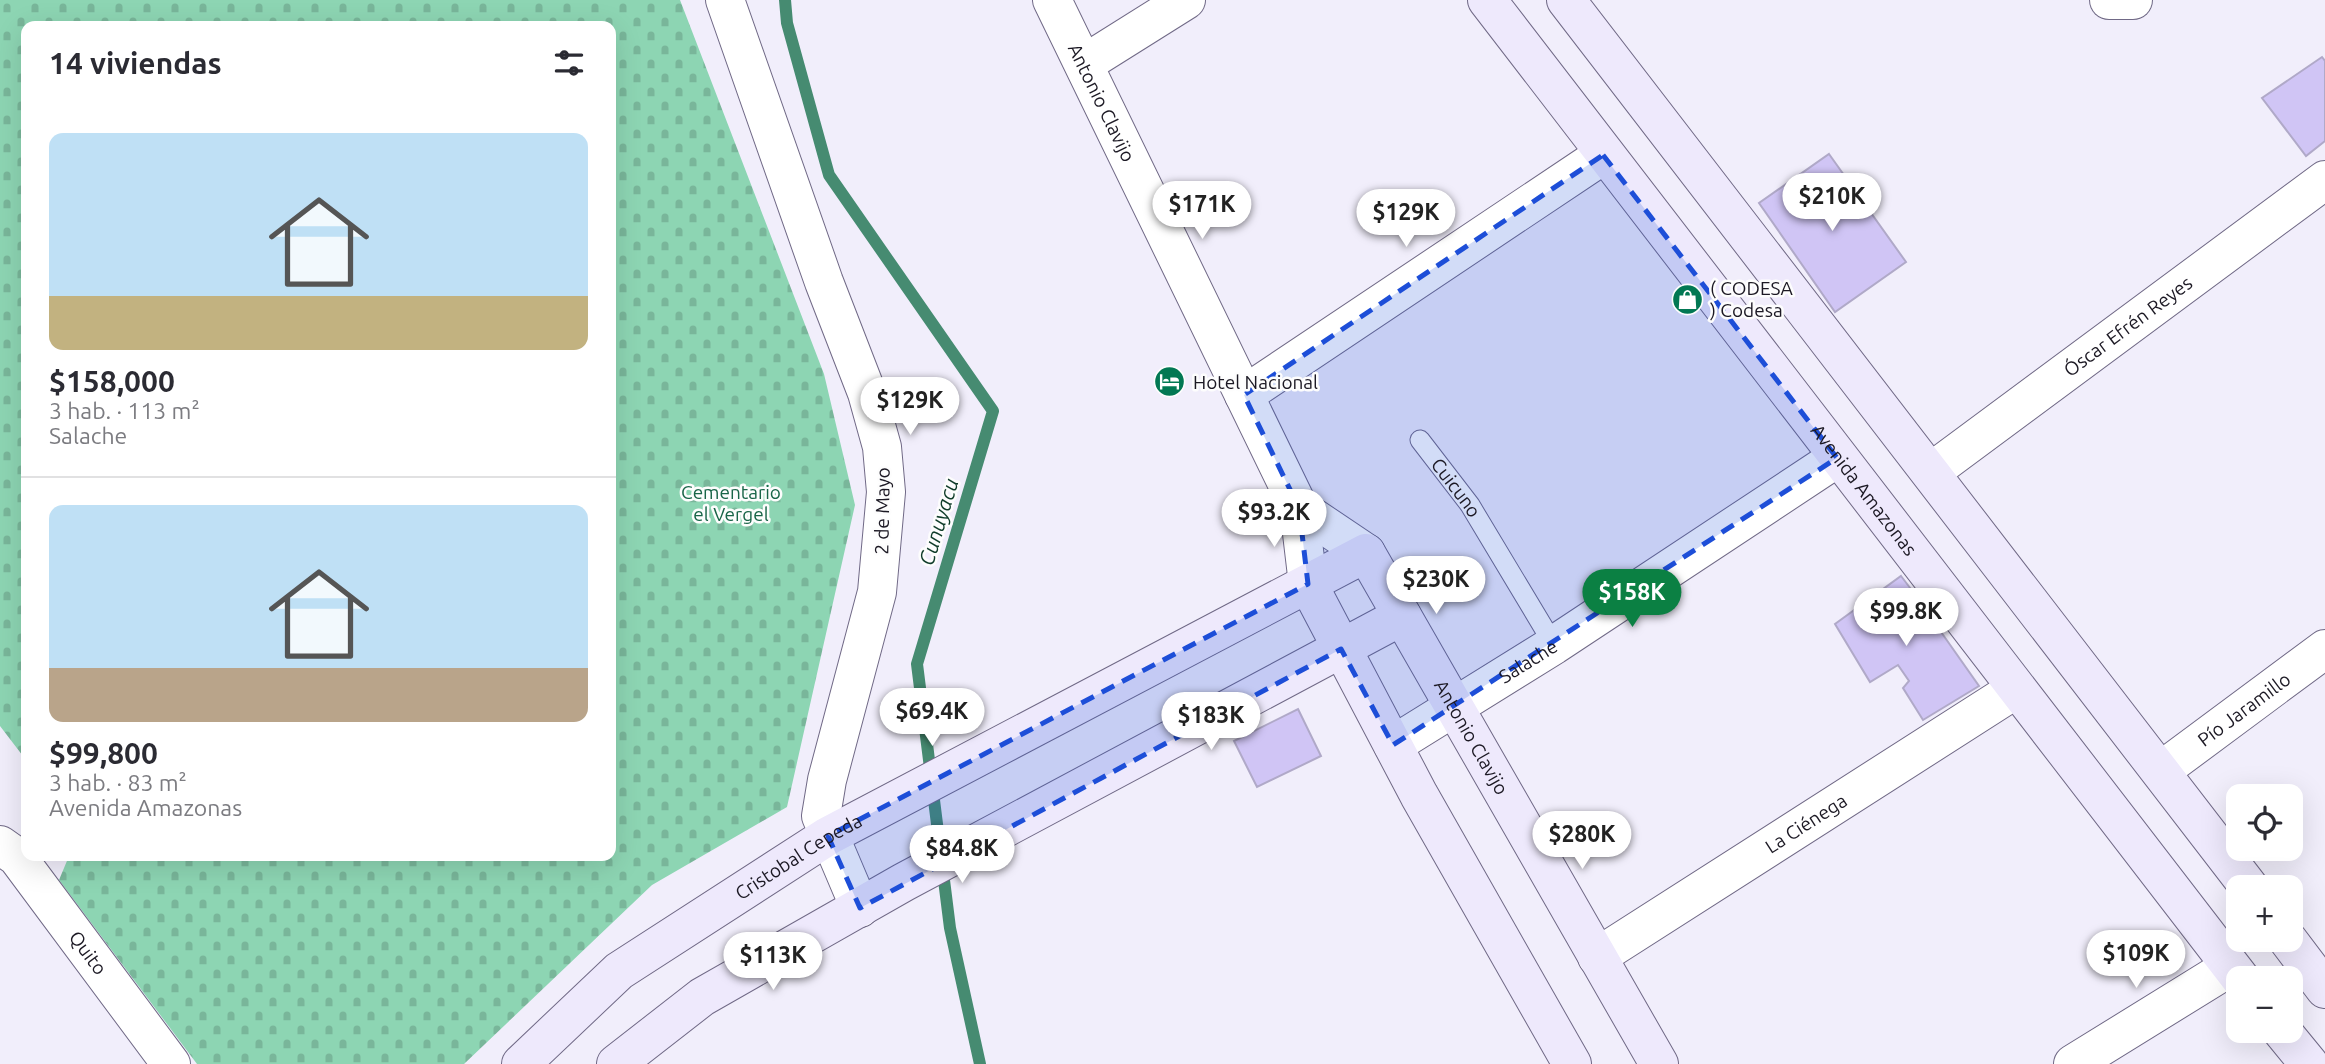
<!DOCTYPE html>
<html lang="es">
<head>
<meta charset="utf-8">
<style>
	:root { --surface:#fff; --page:#f7f7f7; --text:#2b2b33; --muted:#7c7c81; --line:#e1e1e2; --accent:#0b8043 }
	body { margin:0; font-family:Ubuntu,sans-serif; background:var(--page); color:var(--text); height:100vh; display:flex; flex-direction:column; font-size:26px; white-space:nowrap }
	* { box-sizing:border-box; margin:0 }
	p { font-size:23px; color:var(--muted) }
	.icon { flex:none; width:38px; height:38px; fill:none; stroke:currentColor; stroke-width:2; stroke-linecap:round; stroke-linejoin:round }
	.map { position:relative; flex:1; overflow:hidden }
	.details { position:absolute; left:21px; top:21px; width:595px; height:840px; display:flex; flex-direction:column; background:var(--surface); border-radius:14px; box-shadow:0 7px 28px #0002 }
	.details>* { flex:none }
	.controls { position:absolute; left:2226px; top:784px; display:grid; gap:14px }
	.controls a { display:grid; place-items:center; width:77px; height:77px; border-radius:14px; background:var(--surface); box-shadow:0 7px 28px #0002; font-size:35px }
	.price { position:absolute; translate:-50% -60px; padding:0 16px; border-radius:24px; background:#fff; color:#222; font-size:23px; line-height:46px; filter:drop-shadow(0 2px 4px #0008) }
	.price::after { content:''; position:absolute; left:50%; top:42px; width:21px; height:16px; margin-left:-10px; background:inherit; clip-path:polygon(0 0,100% 0,50% 100%) }
	.price.selected { background:var(--accent); color:#fff }
	ul { padding:0; list-style:none }
	li { display:grid; align-content:center; gap:14px; height:371px; padding:0 28px }
	li+li { border-top:2px solid var(--line) }
	li span { display:grid; place-items:center; height:217px; border-radius:14px; color:#555 }
	li>.icon { margin-inline-start:auto }
	span .icon { width:126px; height:126px; fill:#fffc; stroke-width:1 }
	li b { font-size:30px }
	h2 { display:flex; justify-content:space-between; align-items:center; height:84px; padding:0 28px; font-size:30px }
	.map>svg:first-child { display:block }
	.cemetery { fill:url(#cemetery-stones) }
	.lines { fill:none; stroke-linecap:round; stroke-linejoin:round }
	.stream { stroke:#468b71; stroke-width:12 }
	.building { fill:#d0c5f5; stroke:#b0a9c8; stroke-width:2 }
	.lane-casing { stroke:#706986; stroke-width:21 }
	.street-casing { stroke:#706986; stroke-width:40 }
	.secondary-casing { stroke:#706986; stroke-width:40 }
	.lane { stroke:#fff; stroke-width:19 }
	.street { stroke:#fff; stroke-width:38 }
	.secondary { stroke:#eee9fc; stroke-width:38 }
	.marked { fill:#1d4ed8; fill-opacity:0.2; stroke:#1d4ed8; stroke-width:5; stroke-dasharray:14 9; stroke-linejoin:round }
	.labels { text-anchor:middle; stroke-width:5; stroke-linejoin:round; paint-order:stroke }
	.street-label { font-size:19px; fill:#1c1924; stroke:#fdfdfd }
	.poi-label { font-size:19px; fill:#1c1924; stroke:#fdfdfd; text-anchor:start }
	.park-label { font-size:19px; fill:#196548; stroke:#fdfdfd }
	.water-label { font-size:21px; font-style:italic; fill:#103c2a; stroke:#fdfdfd }
</style>
</head>
<body>
<div class="map">
<svg width="2325" height="1064" viewBox="0 0 2325 1064">
	<defs>
		<pattern id="cemetery-stones" width="16" height="16" patternUnits="userSpaceOnUse" patternTransform="scale(1.75)"><rect width="16" height="16" fill="#8dd5b3"/><path d="M2 7V4a2 2 0 0 1 4 0v3zM10 15v-3a2 2 0 0 1 4 0v3z" fill="#79b69a"/></pattern>
	</defs>
	<rect width="100%" height="100%" fill="#f1eefb"/>
	<path class="cemetery" d="M0,0H680L824,374L855,505L787,807L652,885L464,1064H197L59,880L69,856H611V26H26V760L0,726Z"/>
	<g class="lines">
		<path class="stream" d="M785,0L787,23L829,175L993,411L917,664L950,928L980,1064"/>
	</g>
	<path class="building" d="M2322,57L2325,61V141L2306,156L2262,98Z
		M1829,154L1906,262L1835,312L1759,203Z
		M1901,576L1920,601L1915,605L1929,623L1934,622L1979,686L1923,720L1903,688L1909,681L1898,665L1870,682L1835,624Z
		M1298,709L1321,756L1257,787L1234,741Z"/>
	<g class="lines">
		<defs>
			<g id="lane">
				<path id="s1" d="M1420,440L1470,505L1554,645"/>
			</g>
			<g id="street">
				<path d="M725,0L824,282L867,393L882,447L886,492L877,592L827,780L821,816L860,908"/>
				<path id="s2" d="M1052,0L1299,508L1308,584"/>
				<path d="M2109,0H2133"/>
				<path d="M1084,64L1186,0"/>
				<path d="M1244,395L1603,155"/>
				<path id="s3" d="M1931,472L2325,180"/>
				<path d="M1299,508L1366,553"/>
				<path id="s4" d="M1393,745L1554,645L1837,458"/>
				<path id="s5" d="M2162,770L2325,649"/>
				<path id="s6" d="M0,845L17,857L171,1064"/>
				<path id="s7" d="M1597,957L2016,689"/>
				<path d="M2073,1064L2230,967"/>
			</g>
			<g id="secondary">
				<path id="s8" d="M1487,0L2240,978"/>
				<path d="M1566,0L2249,887"/>
				<path d="M1308,584L1419,795L1572,1064"/>
				<path d="M2288,940L2325,989"/>
				<path d="M2282,1031L2309,1064"/>
				<path id="s9" d="M521,1064L619,971L828,836L1366,553L1659,1064"/>
				<path d="M616,1064L702,997L904,882L1402,616"/>
			</g>
		</defs>
		<use href="#lane" class="lane-casing"/>
		<use href="#street" class="street-casing"/>
		<use href="#secondary" class="secondary-casing"/>
		<use href="#lane" class="lane"/>
		<use href="#street" class="street"/>
		<use href="#secondary" class="secondary"/>
	</g>
	<path class="marked" d="M1603,155L1837,458L1393,745L1341,649L860,908L828,836L1308,584L1299,508L1244,395Z"/>
	<defs>
		<symbol id="shop-disc" viewBox="-11 -11 22 22"><circle r="9.5" fill="#027853" stroke="#fdfdfd"/><path d="M-5-2.5h2.3a2.7 3.5 0 0 1 5.4 0H5L5.5 6h-11ZM-1.5-2.5h3a1.5 2.3 0 0 0-3 0Z" fill="#fff"/></symbol>
		<symbol id="hotel-disc" viewBox="-11 -11 22 22"><circle r="9.5" fill="#027853" stroke="#fdfdfd"/><path d="M-6-4.5h1.5V1H6V5H4.5V3h-9V5H-6ZM-4 0a1.8 1.8 0 1 1 3.6 0ZM.5 0V-2.5h3Q6-2.5 6 0Z" fill="#fff"/></symbol>
	</defs>
	<g fill-rule="evenodd">
		<use href="#shop-disc" x="1670" y="282" width="35" height="35"/>
		<use href="#hotel-disc" x="1152" y="364" width="35" height="35"/>
	</g>
	<g class="labels">
		<g class="street-label">
			<text dy="7" stroke="none"><textPath href="#s2" startOffset="114">Antonio Clavijo</textPath></text>
			<text dy="7" stroke="none"><textPath href="#s3" startOffset="245">Óscar Efrén Reyes</textPath></text>
			<text dy="7" stroke="none"><textPath href="#s1" startOffset="60">Cuicuno</textPath></text>
			<text dy="7" stroke="none"><textPath href="#s8" startOffset="618">Avenida Amazonas</textPath></text>
			<text transform="translate(882 511) rotate(-89)" y="7">2 de Mayo</text>
			<text dy="7" stroke="none"><textPath href="#s4" startOffset="159">Salache</textPath></text>
			<text dy="7" stroke="none"><textPath href="#s5" startOffset="102">Pío Jaramillo</textPath></text>
			<text dy="7" stroke="none"><textPath href="#s9" startOffset="1204">Antonio Clavijo</textPath></text>
			<text dy="7" stroke="none"><textPath href="#s7" startOffset="248">La Ciénega</textPath></text>
			<text dy="7" stroke="none"><textPath href="#s9" startOffset="348">Cristobal Cepeda</textPath></text>
			<text dy="7" stroke="none"><textPath href="#s6" startOffset="140">Quito</textPath></text>
		</g>
		<g class="poi-label">
			<text x="1710" y="295">( CODESA<tspan x="1710" dy="22">) Codesa</tspan></text>
			<text x="1193" y="389">Hotel Nacional</text>
		</g>
		<g class="park-label">
			<text x="731" y="499">Cementario<tspan x="731" dy="22">el Vergel</tspan></text>
		</g>
		<g class="water-label">
			<text transform="translate(939 522) rotate(-73)" y="7">Cunuyacu</text>
		</g>
	</g>
</svg>
<div class="controls">
<a><svg class="icon" aria-label="locate" viewBox="0 0 24 24"><circle cx="12" cy="12" r="6"/><path d="M12 2v4M12 18v4M2 12h4M18 12h4"/></svg></a>
<a>+</a>
<a>−</a>
</div>
<b class="price" style="left:1832px;top:233px">$210K</b>
<b class="price" style="left:1202px;top:241px">$171K</b>
<b class="price" style="left:1406px;top:249px">$129K</b>
<b class="price" style="left:910px;top:437px">$129K</b>
<b class="price" style="left:1274px;top:549px">$93.2K</b>
<b class="price" style="left:1436px;top:616px">$230K</b>
<b class="price selected" style="left:1632px;top:629px">$158K</b>
<b class="price" style="left:1906px;top:648px">$99.8K</b>
<b class="price" style="left:932px;top:748px">$69.4K</b>
<b class="price" style="left:1211px;top:752px">$183K</b>
<b class="price" style="left:1582px;top:871px">$280K</b>
<b class="price" style="left:962px;top:885px">$84.8K</b>
<b class="price" style="left:2136px;top:990px">$109K</b>
<b class="price" style="left:773px;top:992px">$113K</b>
<section class="details">
<h2>14 viviendas<svg class="icon" aria-label="filters" viewBox="0 0 24 24"><path d="M4 7h16M4 17h16"/><circle cx="9" cy="7" r="2"/><circle cx="15" cy="17" r="2"/></svg></h2>
<ul>
<li><span style="background:linear-gradient(#bfe0f5 75%,#c2b280 0)"><svg class="icon" aria-label="home" viewBox="0 0 24 24"><path d="M3 11l9-7 9 7M6 9v11h12V9"/></svg></span><div><b>$158,000</b><p>3 hab. · 113 m²</p><p>Salache</p></div></li>
<li><span style="background:linear-gradient(#bfe0f5 75%,#b9a48a 0)"><svg class="icon" aria-label="home" viewBox="0 0 24 24"><path d="M3 11l9-7 9 7M6 9v11h12V9"/></svg></span><div><b>$99,800</b><p>3 hab. · 83 m²</p><p>Avenida Amazonas</p></div></li>
</ul>
</section>
</div>
</body>
</html>
